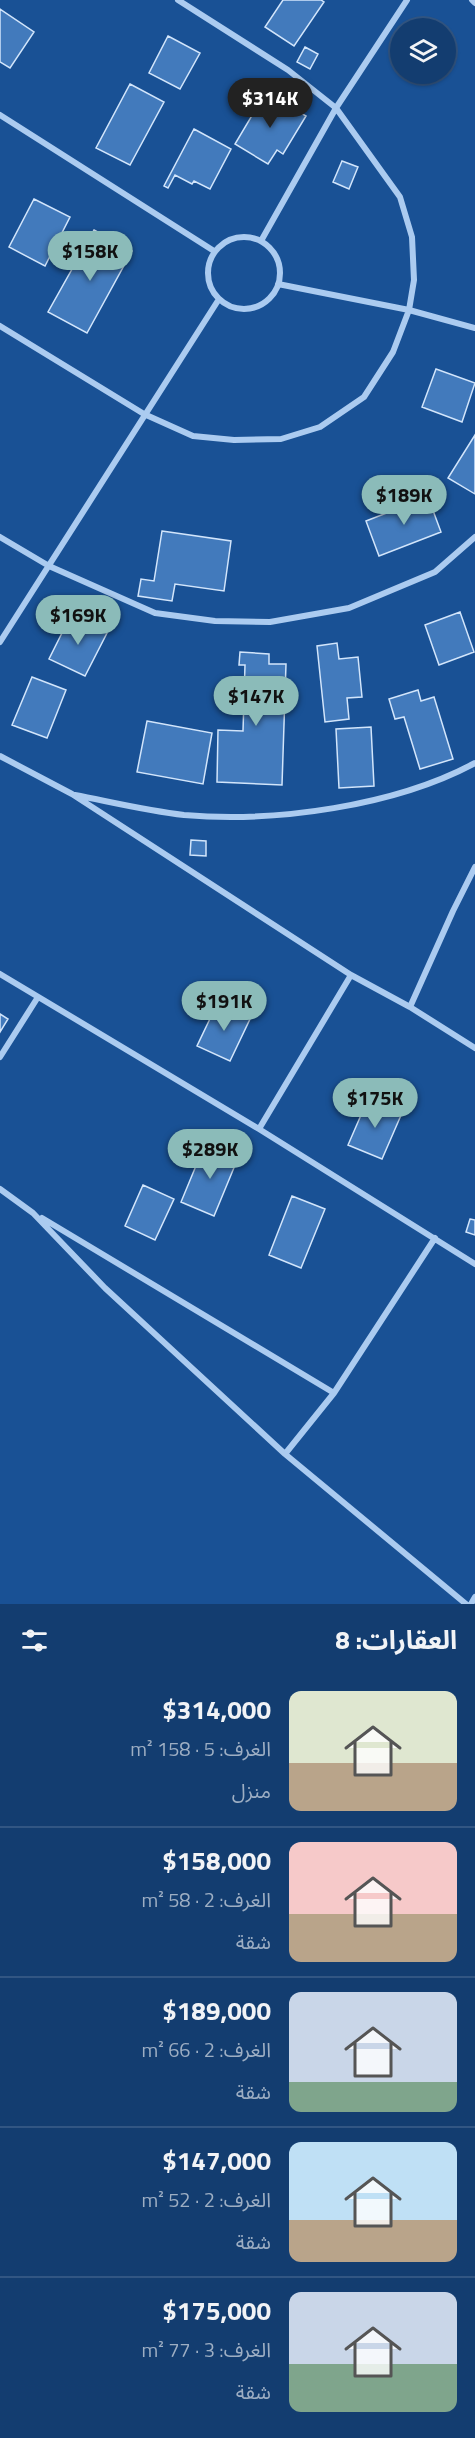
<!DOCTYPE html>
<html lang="ar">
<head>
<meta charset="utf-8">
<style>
	:root { --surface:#133d70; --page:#204878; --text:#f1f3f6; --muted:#9daec3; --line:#325683; --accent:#8bbbb9 }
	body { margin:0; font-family:"Titillium Web","Noto Sans Arabic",sans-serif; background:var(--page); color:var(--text); direction:rtl; height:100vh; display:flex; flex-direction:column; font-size:22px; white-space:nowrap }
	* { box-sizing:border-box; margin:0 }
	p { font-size:20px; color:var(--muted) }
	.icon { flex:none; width:33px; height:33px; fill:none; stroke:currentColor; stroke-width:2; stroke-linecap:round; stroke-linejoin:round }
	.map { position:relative; height:1604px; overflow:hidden; direction:ltr }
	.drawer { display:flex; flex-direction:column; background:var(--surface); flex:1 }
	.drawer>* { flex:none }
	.tools { position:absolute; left:390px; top:18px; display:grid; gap:12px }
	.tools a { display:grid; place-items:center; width:66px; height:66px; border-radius:50%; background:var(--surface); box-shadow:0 2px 4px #0004,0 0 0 2px var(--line); font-size:30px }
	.price { position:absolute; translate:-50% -51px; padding:0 14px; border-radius:21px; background:var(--accent); color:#111; font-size:20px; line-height:39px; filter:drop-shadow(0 2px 3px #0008) }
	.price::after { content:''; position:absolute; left:50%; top:36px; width:18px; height:14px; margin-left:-9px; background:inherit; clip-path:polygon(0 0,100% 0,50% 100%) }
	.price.on { background:#222; color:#fff }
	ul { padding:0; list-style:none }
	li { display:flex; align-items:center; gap:18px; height:150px; padding:0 18px }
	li+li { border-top:2px solid var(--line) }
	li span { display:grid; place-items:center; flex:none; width:168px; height:120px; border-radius:12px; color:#555 }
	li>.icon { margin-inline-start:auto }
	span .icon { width:72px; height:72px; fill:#fffc; stroke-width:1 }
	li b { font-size:26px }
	h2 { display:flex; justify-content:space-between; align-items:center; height:72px; padding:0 18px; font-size:26px }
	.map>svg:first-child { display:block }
	.building { fill:#427abc; stroke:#d2e5fb; stroke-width:1.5 }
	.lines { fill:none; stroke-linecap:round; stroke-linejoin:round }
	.minor { stroke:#abcbf0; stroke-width:6 }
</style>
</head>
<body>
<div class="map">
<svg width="475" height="1604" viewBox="0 0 475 1604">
	<rect width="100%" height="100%" fill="#195195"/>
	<path class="building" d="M283,0H321L324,2L294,46L265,27Z
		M0,9L34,32L10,68L0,62Z
		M168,36L200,53L180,89L149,73Z
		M305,47L318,54L310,69L297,62Z
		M130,84L164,102L130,165L96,148Z
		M266,92L306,116L283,154L277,150L268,164L235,144Z
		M194,129L231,149L210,189L194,181L192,184L175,175L168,188L164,186Z
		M342,161L358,167L349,189L333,182Z
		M34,199L70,217L45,266L9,247Z
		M94,230L132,251L87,333L48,312Z
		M436,369L475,383L462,422L422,407Z
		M475,435V494L448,478Z
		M428,497L441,532L379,556L366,521Z
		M162,531L231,541L224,591L175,584L172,601L138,596L141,579L154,581Z
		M460,612L474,652L439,665L425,625Z
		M71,615L107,633L85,676L49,659Z
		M337,643L339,659L358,657L362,697L347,698L349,719L325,722L317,646Z
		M240,652L269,654V664H286L282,785L217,782L218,730L243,731L245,665H239Z
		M32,677L66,690L47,738L12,725Z
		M418,690L421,701L434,697L453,759L420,769L404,717L395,719L389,699Z
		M147,721L212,733L203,784L137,772Z
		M371,727L374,786L339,788L336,729Z
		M191,840L206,841V856L190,855Z
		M217,1004L250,1019L230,1061L197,1046Z
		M0,1014L8,1019L0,1032Z
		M368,1099L402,1113L382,1159L348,1145Z
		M205,1144L238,1158L214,1216L181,1202Z
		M143,1185L174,1199L155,1240L125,1226Z
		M292,1196L325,1209L301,1268L269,1255Z
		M470,1219L475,1220V1235L466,1232Z"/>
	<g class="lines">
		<path class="minor" d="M472,0L475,3
			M0,115L214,251
			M208 273a36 36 0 1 1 72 0a36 36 0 1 1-72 0Z
			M261,241L336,108L407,0
			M278,284L409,310L475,328
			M0,326L144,414L193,436L234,440L281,439L320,427L364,397L393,352L409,310L414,280L412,237L400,197L336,108L288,70L178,0
			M0,537L49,566L155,613L215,621L270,622L349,608L435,572L475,537
			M0,642L219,299
			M0,756L72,794L351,975L410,1007L475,1048
			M75,795C111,802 148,811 184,815C275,823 395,806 475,763
			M0,974L259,1129L475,1264
			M410,1007L453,911L475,867
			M0,1057L38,997
			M259,1129L351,975
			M0,1189L33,1213L105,1288L285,1454L466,1604
			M42,1218L334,1393L285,1454
			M334,1393L435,1238
			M471,1604L475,1597"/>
	</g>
</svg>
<div class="tools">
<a><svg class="icon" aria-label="layers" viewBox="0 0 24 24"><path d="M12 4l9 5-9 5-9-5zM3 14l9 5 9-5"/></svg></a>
</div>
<b class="price on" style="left:270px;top:129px">$314K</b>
<b class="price" style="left:90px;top:282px">$158K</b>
<b class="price" style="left:404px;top:526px">$189K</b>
<b class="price" style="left:78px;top:646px">$169K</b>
<b class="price" style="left:256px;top:727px">$147K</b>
<b class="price" style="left:224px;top:1032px">$191K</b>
<b class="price" style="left:375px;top:1129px">$175K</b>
<b class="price" style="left:210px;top:1180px">$289K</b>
</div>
<section class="drawer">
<h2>العقارات: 8<svg class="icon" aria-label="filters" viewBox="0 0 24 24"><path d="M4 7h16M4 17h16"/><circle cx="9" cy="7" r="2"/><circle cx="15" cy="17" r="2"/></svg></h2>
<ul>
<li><span style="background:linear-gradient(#dfe7d0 60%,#b9a48a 0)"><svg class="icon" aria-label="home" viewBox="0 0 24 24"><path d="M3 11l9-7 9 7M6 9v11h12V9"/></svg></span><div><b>$314,000</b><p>الغرف: 5 · 158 m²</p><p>منزل</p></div></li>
<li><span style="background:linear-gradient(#f6c9c9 60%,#b9a48a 0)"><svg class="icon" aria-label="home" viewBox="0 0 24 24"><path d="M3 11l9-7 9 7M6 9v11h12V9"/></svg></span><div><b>$158,000</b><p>الغرف: 2 · 58 m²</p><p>شقة</p></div></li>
<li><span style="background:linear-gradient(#c9d6e8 75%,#7fa58c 0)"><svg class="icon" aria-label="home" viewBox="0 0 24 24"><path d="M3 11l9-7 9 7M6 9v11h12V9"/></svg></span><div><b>$189,000</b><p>الغرف: 2 · 66 m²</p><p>شقة</p></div></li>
<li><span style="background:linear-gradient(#bfe0f5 65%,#b9a48a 0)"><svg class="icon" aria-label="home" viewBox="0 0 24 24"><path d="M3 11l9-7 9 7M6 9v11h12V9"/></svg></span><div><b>$147,000</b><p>الغرف: 2 · 52 m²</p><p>شقة</p></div></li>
<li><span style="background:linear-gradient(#c9d6e8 60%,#7fa58c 0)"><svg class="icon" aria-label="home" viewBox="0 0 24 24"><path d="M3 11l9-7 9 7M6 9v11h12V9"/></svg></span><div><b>$175,000</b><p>الغرف: 3 · 77 m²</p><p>شقة</p></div></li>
</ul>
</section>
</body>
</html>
